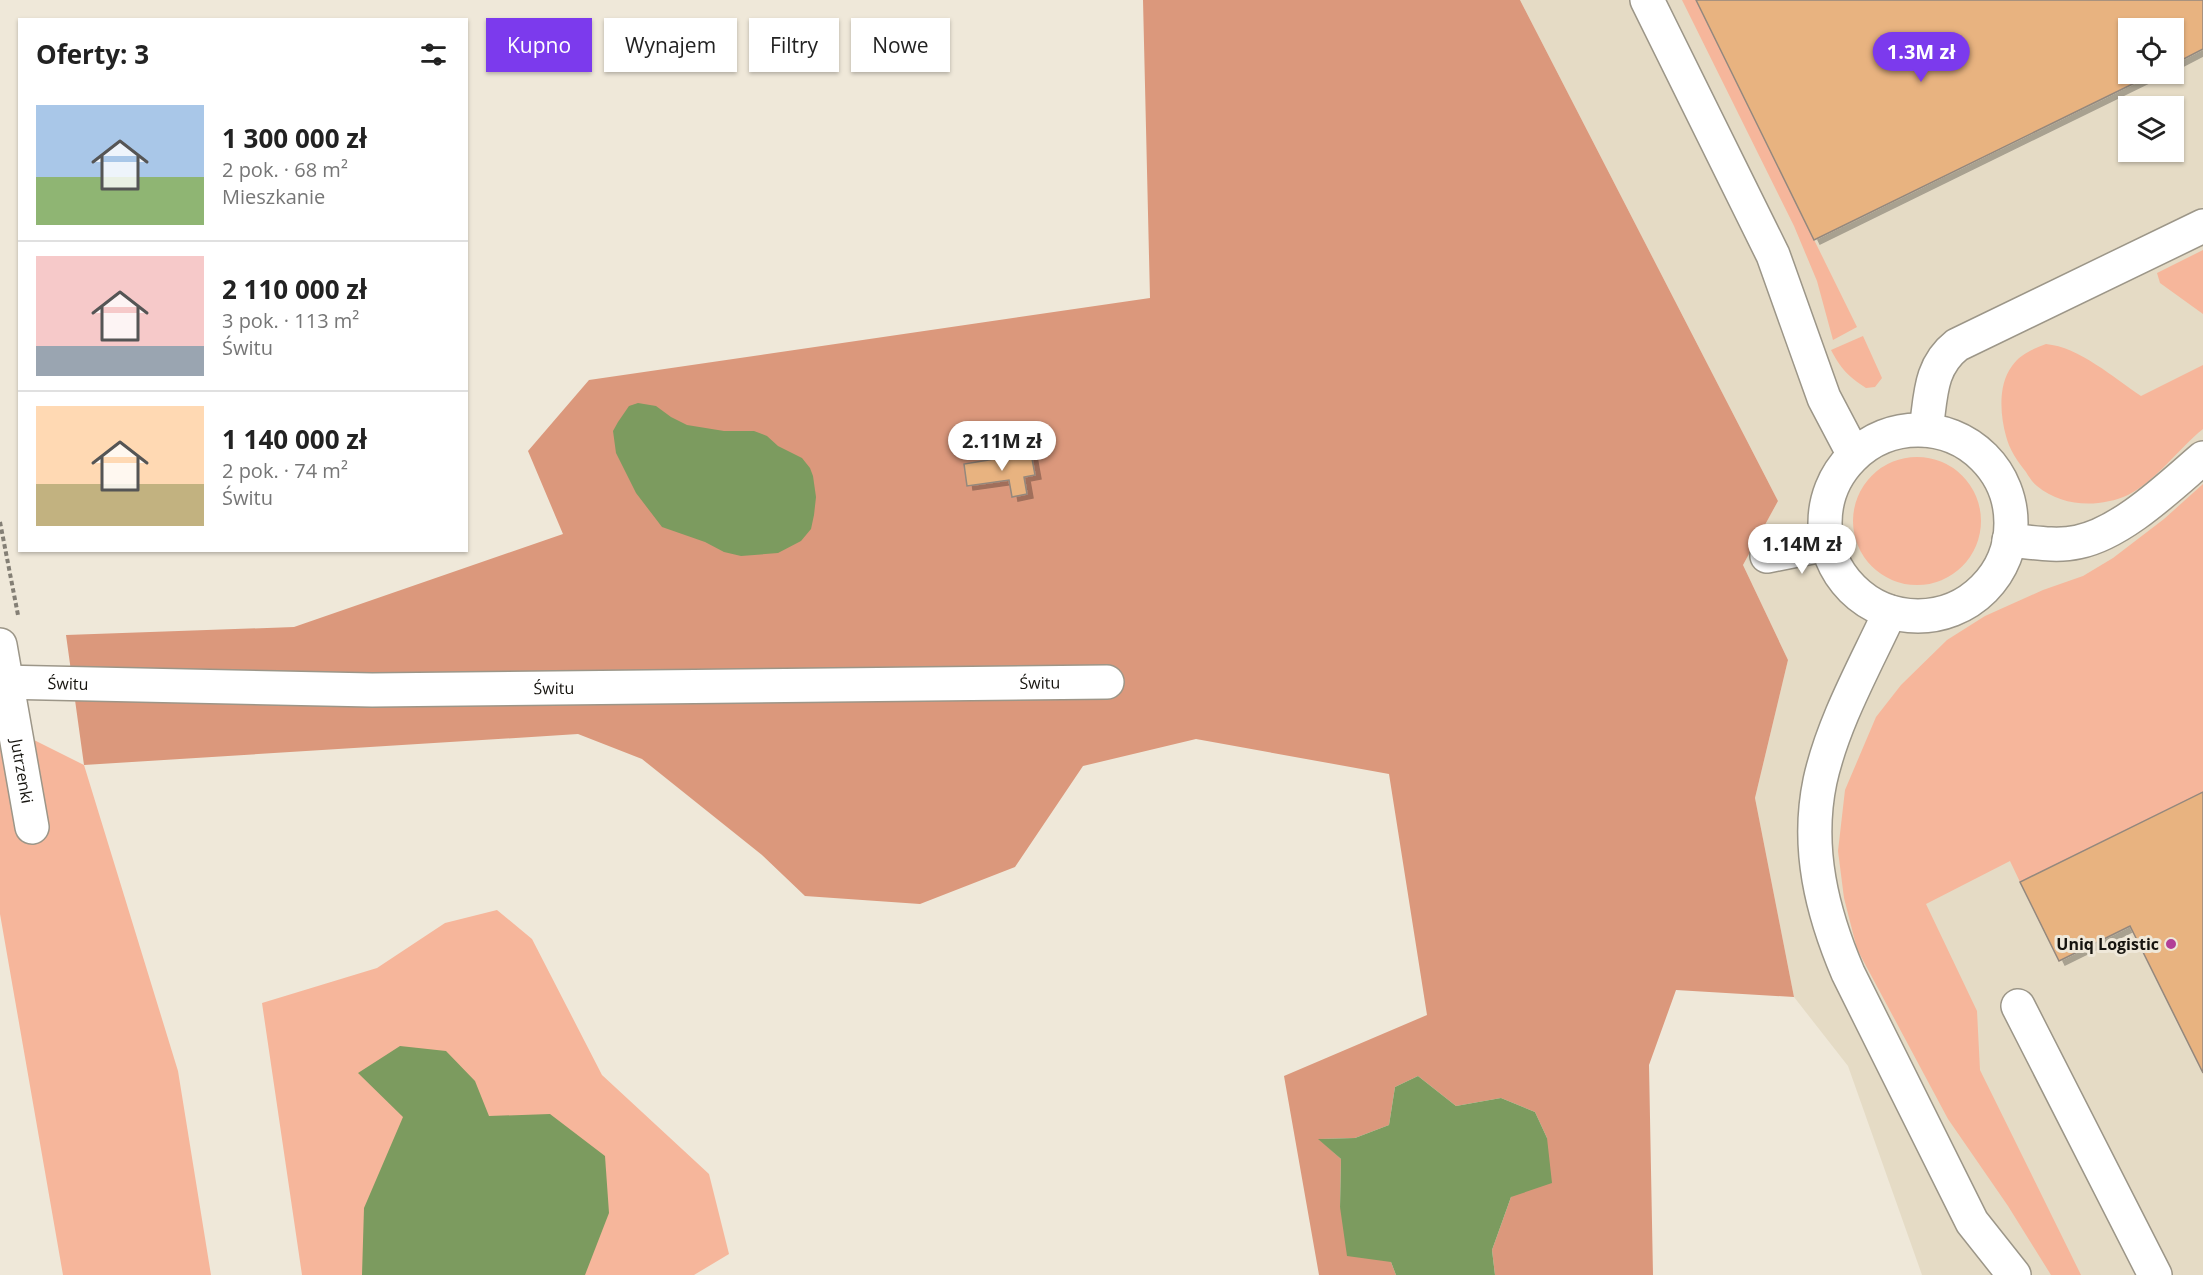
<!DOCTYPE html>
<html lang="pl">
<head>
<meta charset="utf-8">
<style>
	:root { --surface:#fff; --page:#f6f6f6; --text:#222; --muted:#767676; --line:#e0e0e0; --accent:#7c3aed }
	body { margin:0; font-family:"Open Sans",sans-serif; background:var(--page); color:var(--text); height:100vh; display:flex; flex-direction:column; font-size:22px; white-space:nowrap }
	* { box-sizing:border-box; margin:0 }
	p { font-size:20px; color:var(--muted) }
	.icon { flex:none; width:33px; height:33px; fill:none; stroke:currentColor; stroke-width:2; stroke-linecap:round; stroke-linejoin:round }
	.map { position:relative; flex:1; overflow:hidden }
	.panel { position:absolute; left:18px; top:18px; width:450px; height:534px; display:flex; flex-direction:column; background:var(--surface); border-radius:0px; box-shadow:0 2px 4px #0004 }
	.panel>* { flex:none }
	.guide { position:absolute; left:486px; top:18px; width:570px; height:54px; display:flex; gap:12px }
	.tools { position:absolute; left:2118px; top:18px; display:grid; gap:12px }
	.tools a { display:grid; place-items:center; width:66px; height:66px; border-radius:0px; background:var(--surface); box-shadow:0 2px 4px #0004; font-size:30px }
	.price { position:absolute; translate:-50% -51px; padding:0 14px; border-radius:21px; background:#fff; color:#222; font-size:20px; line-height:39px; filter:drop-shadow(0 2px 3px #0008) }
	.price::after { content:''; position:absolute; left:50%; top:36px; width:18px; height:14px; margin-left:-9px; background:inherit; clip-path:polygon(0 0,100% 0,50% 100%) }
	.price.current { background:var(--accent); color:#fff }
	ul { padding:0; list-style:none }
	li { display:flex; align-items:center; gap:18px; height:150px; padding:0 18px }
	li+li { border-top:2px solid var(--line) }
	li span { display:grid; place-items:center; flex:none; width:168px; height:120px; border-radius:0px; color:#555 }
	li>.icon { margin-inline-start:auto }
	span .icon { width:72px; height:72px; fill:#fffc; stroke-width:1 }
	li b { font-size:26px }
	h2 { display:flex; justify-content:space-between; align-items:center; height:72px; padding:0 18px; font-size:26px }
	.pill { padding:0 21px; border-radius:0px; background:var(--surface); box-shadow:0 2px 4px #0004; font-size:21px; line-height:54px }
	.pill.current { background:var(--accent); color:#fff }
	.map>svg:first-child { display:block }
	.built { fill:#e5dbc5; fill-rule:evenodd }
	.green { fill:#f6b69b }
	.forest { fill:#db987c }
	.water { fill:#7c9b5f }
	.building { fill:#e8b380; stroke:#94887d; stroke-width:1.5; filter:url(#shadow) }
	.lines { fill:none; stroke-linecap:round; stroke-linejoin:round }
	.minor-casing { stroke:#9c9688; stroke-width:36 }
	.path { stroke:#847f75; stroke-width:4; stroke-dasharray:4.5 3; stroke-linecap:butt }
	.minor { stroke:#fff; stroke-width:33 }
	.poi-dot { fill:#b23f97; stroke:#efe8d9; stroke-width:2 }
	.labels { text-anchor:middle; stroke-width:6; stroke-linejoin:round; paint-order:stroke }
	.street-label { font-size:16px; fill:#16140f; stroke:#efe8d9 }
	.poi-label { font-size:16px; font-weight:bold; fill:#16140f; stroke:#efe8d9; text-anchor:end }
</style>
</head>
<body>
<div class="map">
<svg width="2203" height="1275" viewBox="0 0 2203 1275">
	<defs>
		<filter id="shadow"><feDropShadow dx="6" dy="4" stdDeviation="0" flood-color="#0004"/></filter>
	</defs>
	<rect width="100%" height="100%" fill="#efe8d9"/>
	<path class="built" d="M1520,0H2203V1275H1922L1848,1066L1794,997L1755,798L1788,660L1743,565L1778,501ZM2128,28H2174V74H2128ZM2128,106H2174V152H2128Z"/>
	<path class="green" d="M1682,0H1696L1857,327L1833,340L1817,281L1794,226Z
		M2203,250V314L2160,283L2157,273Z
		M1863,336L1882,378L1875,387L1866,388C1848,376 1841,369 1831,350Z
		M2046,344C2079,347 2114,378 2141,396L2203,365V429C2178,449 2157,480 2128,495C2099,508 2062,507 2037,486C2033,483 2029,477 2026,472C2018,462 2009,449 2006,436C2000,415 1998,384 2012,366C2020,354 2033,349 2046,344Z
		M1853 521a64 64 0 1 1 128 0a64 64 0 1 1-128 0Z
		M2203,484V792L2020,882L2010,861L1926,904L1977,1011L1980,1070L2081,1275H2051L2008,1206L1948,1119L1857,949L1844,898L1838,851L1845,790L1876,717L1901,685L1947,640L1985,616L2043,590L2083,576L2113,558L2164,519Z
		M0,723L84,765L178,1071L211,1275H63L0,914Z
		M497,910L532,939L602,1075L709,1174L729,1254L694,1275H302L262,1003L377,968L445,923Z"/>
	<path class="forest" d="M1143,0H1520L1778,501L1743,565L1788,660L1755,798L1794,997L1676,990L1649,1065L1653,1275H1495L1492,1250L1511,1197L1547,1138L1535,1112L1501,1098L1456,1106L1418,1076L1395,1087L1389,1125L1355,1138L1319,1139L1341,1159L1340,1207L1391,1262L1396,1275H1319L1284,1076L1427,1015L1389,774L1196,739L1083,766L1015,867L920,904L805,896L762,855L642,759L578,734L84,765L66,635L294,627L563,534L528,451L589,380L1150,298Z"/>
	<path class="water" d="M638,403L656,406L671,417L687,425L724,431H754L767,436L778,446L802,458L810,468L813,476L816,497L814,515L811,529L801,541L778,553L741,556L724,552L705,542L662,527L636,493L616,453L613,431L618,422L629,406Z
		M400,1046L446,1051L475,1081L489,1116L550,1114L605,1156L609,1213L585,1275H362L364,1208L403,1117L358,1073Z
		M1418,1076L1456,1106L1501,1098L1535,1112L1547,1138L1552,1183L1511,1197L1492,1250L1495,1275H1396L1391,1262L1347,1256L1340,1207L1341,1159L1318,1139L1355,1138L1389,1125L1395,1087Z"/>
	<path class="building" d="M1696,0H2203V49L2174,64V28H2128V74H2153L1814,240Z
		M1031,453L1035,475L1024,477L1027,494L1012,497L1009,480L967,486L964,464Z
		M2203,792V1073L2130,926L2059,961L2020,882Z"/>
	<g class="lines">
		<defs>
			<g id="minor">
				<path d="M1647,0L1773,255L1824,398L1854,455"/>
				<path d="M1926,430C1931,397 1929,367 1957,345L2203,226"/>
				<circle cx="1918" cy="523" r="93"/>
				<path d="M2009,540C2031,542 2056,547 2078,542C2122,533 2169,487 2203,458"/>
				<path d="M1767,556L1827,544"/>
				<path d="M1890,612C1865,666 1833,722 1820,781C1806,848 1822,912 1848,973L1972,1222L2014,1275"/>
				<path id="s1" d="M0,645L32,827"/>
				<path id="s2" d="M0,682L372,690L1107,682"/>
				<path d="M2018,1006L2155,1275"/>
			</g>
		</defs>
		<use href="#minor" class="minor-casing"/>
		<path class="path" d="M0,522L18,615"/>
		<use href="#minor" class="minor"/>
	</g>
	<circle class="poi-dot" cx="2171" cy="944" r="6"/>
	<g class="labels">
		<g class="street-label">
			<text dy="6" stroke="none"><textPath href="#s2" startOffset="1040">Świtu</textPath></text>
			<text dy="6" stroke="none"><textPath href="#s2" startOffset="68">Świtu</textPath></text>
			<text dy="6" stroke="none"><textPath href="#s2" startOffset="554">Świtu</textPath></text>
			<text dy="6" stroke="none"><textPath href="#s1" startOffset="128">Jutrzenki</textPath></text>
		</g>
		<g class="poi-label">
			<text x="2159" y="950">Uniq Logistic</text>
		</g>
	</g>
</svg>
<div class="tools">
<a><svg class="icon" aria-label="locate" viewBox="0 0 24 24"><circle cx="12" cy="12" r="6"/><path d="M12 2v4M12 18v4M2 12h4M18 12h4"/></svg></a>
<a><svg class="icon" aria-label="layers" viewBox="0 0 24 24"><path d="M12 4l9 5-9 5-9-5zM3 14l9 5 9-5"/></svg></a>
</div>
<b class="price current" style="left:1921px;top:83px">1.3M zł</b>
<b class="price" style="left:1002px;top:472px">2.11M zł</b>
<b class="price" style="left:1802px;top:575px">1.14M zł</b>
<div class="guide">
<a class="pill current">Kupno</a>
<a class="pill">Wynajem</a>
<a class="pill">Filtry</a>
<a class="pill">Nowe</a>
</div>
<section class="panel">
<h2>Oferty: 3<svg class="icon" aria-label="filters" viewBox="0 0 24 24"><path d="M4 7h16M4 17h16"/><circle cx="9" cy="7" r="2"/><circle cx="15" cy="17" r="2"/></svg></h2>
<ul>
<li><span style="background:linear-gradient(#a9c7e8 60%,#8fb573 0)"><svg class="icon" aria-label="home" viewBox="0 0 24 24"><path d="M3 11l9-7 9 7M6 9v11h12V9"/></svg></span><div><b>1 300 000 zł</b><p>2 pok. · 68 m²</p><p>Mieszkanie</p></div></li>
<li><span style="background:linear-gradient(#f6c9c9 75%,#9aa5b1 0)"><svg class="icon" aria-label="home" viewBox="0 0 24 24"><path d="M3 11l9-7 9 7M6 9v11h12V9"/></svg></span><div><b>2 110 000 zł</b><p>3 pok. · 113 m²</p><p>Świtu</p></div></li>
<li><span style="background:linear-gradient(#ffd9b3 65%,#c2b280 0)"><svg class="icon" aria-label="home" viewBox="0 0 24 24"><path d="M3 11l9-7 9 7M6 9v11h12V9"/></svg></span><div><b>1 140 000 zł</b><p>2 pok. · 74 m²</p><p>Świtu</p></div></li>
</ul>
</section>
</div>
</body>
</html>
